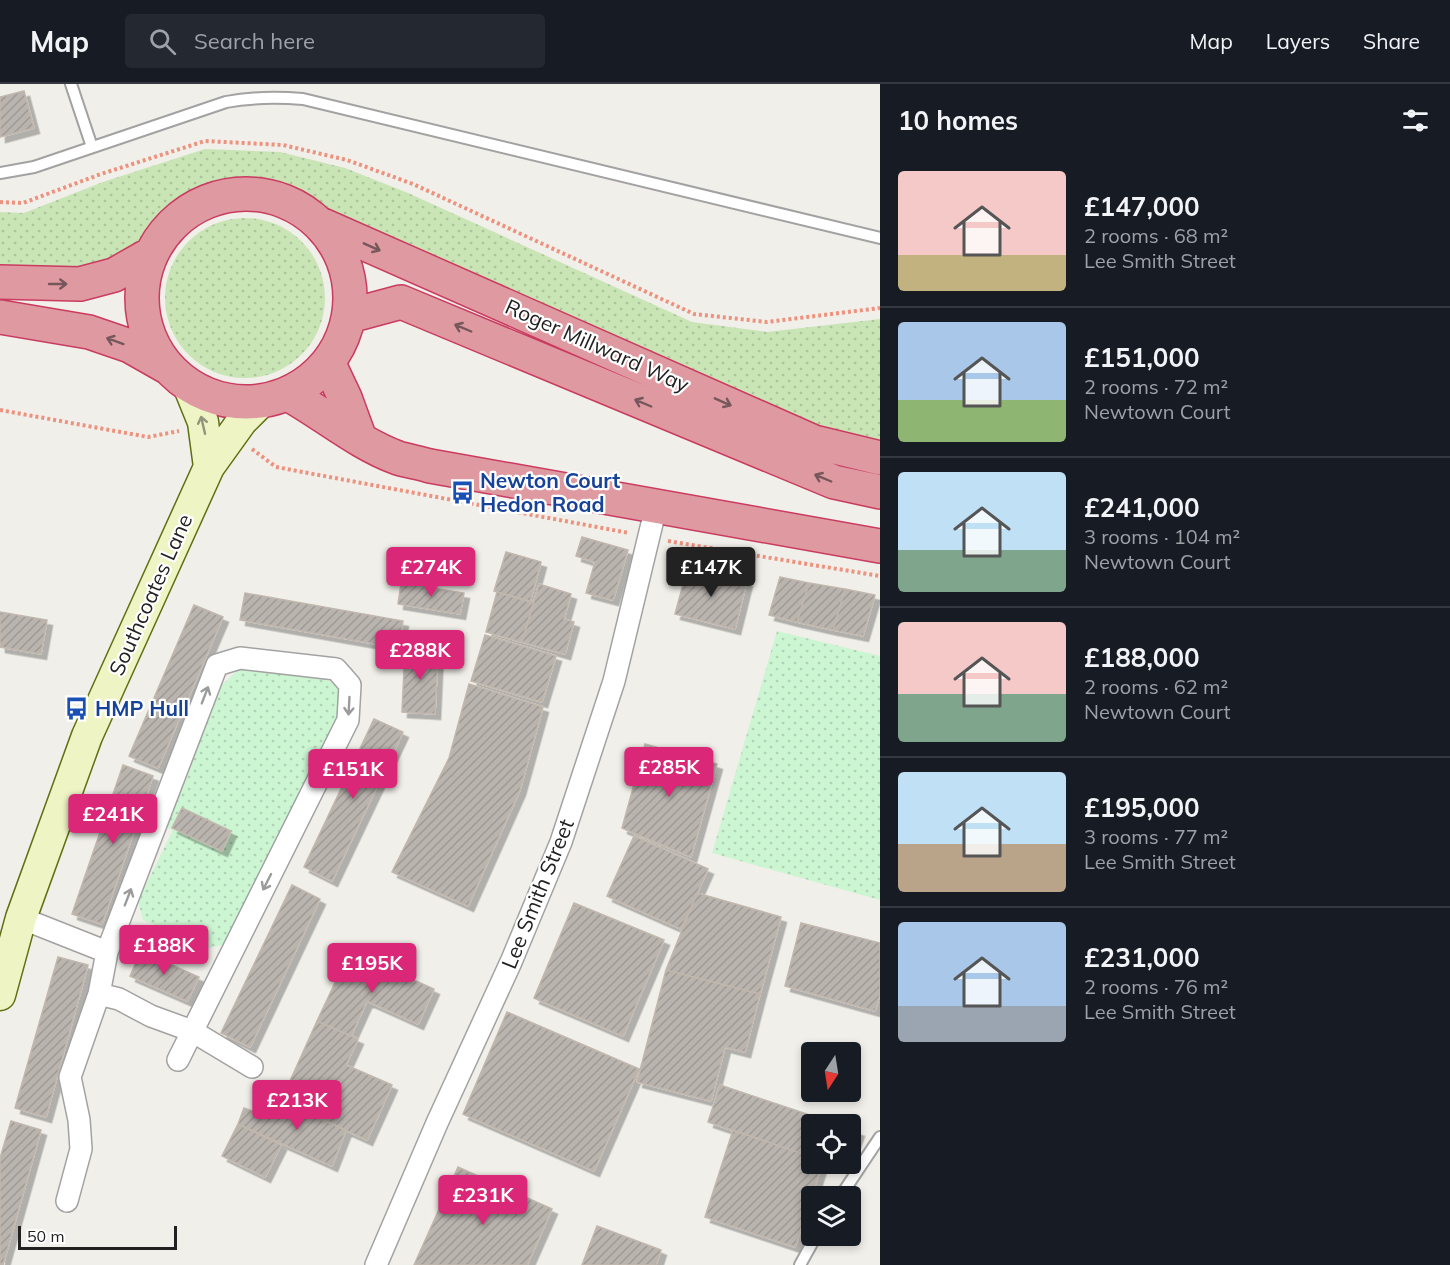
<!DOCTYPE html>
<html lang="en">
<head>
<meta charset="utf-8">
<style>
	:root { --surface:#171b24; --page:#242831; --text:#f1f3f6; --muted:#9ea1a6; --line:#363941; --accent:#db2777 }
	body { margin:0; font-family:Mulish,sans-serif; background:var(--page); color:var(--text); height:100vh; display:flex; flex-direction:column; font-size:22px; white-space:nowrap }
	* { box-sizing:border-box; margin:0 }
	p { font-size:20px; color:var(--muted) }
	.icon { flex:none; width:33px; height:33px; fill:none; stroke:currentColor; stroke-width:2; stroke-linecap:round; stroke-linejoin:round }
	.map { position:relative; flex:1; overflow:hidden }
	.drawer { display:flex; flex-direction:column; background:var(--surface); width:570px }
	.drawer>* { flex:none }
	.needle { width:39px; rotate:192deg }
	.buttons { position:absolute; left:801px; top:958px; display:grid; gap:12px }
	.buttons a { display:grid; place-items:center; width:60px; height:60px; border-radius:6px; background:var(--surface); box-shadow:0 3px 9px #0003; font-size:30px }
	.scale { position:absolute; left:18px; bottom:15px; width:159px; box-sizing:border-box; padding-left:6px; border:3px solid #212121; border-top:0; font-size:16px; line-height:21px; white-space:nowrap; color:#212121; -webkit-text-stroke:4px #fff; paint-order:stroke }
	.price { position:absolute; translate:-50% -51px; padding:0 14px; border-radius:6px; background:var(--accent); color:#fff; font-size:20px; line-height:39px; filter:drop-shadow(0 2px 3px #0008) }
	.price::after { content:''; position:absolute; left:50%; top:36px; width:18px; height:14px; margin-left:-9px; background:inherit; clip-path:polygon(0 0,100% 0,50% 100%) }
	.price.on { background:#222; color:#fff }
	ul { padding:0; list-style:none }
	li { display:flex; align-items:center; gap:18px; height:150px; padding:0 18px }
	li+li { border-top:2px solid var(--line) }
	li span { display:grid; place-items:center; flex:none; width:168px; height:120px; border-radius:6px; color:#555 }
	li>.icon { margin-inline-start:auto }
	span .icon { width:72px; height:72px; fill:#fffc; stroke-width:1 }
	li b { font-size:26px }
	h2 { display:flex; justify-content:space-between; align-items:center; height:72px; padding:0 18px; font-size:26px }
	header { display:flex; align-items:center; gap:36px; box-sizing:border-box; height:84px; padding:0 30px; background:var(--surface); border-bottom:2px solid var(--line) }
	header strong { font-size:28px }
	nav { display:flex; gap:33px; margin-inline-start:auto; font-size:21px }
	.search { width:420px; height:54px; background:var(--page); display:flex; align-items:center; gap:15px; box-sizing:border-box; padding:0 21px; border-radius:6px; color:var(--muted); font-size:22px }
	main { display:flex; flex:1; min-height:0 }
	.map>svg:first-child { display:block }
	.grass { fill:url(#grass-dots) }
	.park { fill:url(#park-dots) }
	.building { fill:url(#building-hatch); stroke:#c1b7ad; stroke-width:1.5; filter:url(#shadow) }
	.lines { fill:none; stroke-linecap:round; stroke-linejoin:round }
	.lane-casing { stroke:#a2a2a2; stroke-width:14 }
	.street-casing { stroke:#a2a2a2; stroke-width:24 }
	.secondary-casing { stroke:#5e7011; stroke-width:33 }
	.highway-casing { stroke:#ca3b60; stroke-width:36 }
	.path { stroke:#ec927e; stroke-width:4; stroke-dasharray:3 3; stroke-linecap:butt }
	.lane { stroke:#fff; stroke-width:10 }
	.street { stroke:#fff; stroke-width:21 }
	.secondary { stroke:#eef4c4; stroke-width:30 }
	.highway { stroke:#df9aa1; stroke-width:33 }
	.oneway { stroke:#76575b }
	.oneway2 { stroke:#92957b }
	.oneway3 { stroke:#9b9b9b }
	.labels { text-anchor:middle; stroke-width:4.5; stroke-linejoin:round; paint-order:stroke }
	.street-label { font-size:21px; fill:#212121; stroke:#fff }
	.transit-label { font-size:21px; font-weight:bold; fill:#164399; stroke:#fff; text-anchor:start }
</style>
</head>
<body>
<header>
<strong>Map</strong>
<div class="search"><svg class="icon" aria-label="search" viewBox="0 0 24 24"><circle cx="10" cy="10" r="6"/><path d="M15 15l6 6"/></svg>Search here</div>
<nav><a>Map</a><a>Layers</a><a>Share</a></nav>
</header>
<main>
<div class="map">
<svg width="880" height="1181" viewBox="0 0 880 1181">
	<defs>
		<pattern id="grass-dots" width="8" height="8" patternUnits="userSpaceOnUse" patternTransform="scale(1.5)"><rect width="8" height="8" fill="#c9e5b5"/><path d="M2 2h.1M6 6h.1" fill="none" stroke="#acc49b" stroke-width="1.8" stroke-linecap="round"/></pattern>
		<pattern id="park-dots" width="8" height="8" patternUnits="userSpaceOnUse" patternTransform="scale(1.5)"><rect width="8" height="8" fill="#ccf5d2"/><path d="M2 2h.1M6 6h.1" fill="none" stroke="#afd2b4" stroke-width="1.8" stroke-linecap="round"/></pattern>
		<pattern id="building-hatch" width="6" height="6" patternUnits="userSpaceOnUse" patternTransform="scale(1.5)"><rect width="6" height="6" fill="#bab4af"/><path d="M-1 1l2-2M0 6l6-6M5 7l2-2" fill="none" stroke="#a09a96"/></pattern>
		<filter id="shadow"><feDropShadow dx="5.5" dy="5.5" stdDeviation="0" flood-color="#0004"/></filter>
	</defs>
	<rect width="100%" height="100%" fill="#f1efe9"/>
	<path class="grass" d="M205,65L280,68L345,84L408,109L692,238L767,248L880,235V365L819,350L334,131L267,99L209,105L165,124L138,159L87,193L0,188V128L24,129L103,98Z
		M165 214a80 80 0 1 1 160 0a80 80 0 1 1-160 0Z"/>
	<path class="park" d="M777,547L880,572V816L712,769Z
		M253,584C275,586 335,585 341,612C342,616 341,622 340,626L224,861L208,864L143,836L138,817L173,746L165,742L222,601L237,587Z"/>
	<path class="building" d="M24,7L34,44L0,53V13Z
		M582,453L628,466L613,516L586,509L595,478L576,472Z
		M506,468L541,478L530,518L494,507Z
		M688,482L747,497L735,545L675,530Z
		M780,493L809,499L797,538L769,531Z
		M401,499L464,509L460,530L398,520Z
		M809,499L845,505L833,546L797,538Z
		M539,500L571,510L564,535L574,538L565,570L522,558Z
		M845,505L875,511L863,552L833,546Z
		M497,508L534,518L522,558L486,548Z
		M245,509L403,537L398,564L240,536Z
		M194,521L223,533L158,684L129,672Z
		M0,528L47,536L41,570L0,563Z
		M485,551L556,572L542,618L471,597Z
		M405,564L438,566L435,630L402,628Z
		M469,600L543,623L520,706L468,822L392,788L449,674Z
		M374,635L403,648L332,797L304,783Z
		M645,660L717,680L691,773L622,744Z
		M123,681L153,692L102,840L72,830Z
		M182,724L231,747L222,767L172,744Z
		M634,752L708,785L681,845L607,812Z
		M292,801L320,815L250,963L221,949Z
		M697,809L781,833L760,910L666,886Z
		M574,819L664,856L623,952L534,914Z
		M801,839L880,859V910L875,927L785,902Z
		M141,867L199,893L187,917L130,892Z
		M350,867L434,905L418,940L367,917L351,952L317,937Z
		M58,873L88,881L46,1033L15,1024Z
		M666,886L760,910L745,968L725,963L711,1017L637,998Z
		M507,928L639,985L594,1087L463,1030Z
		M317,937L358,955L346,981L392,1001L367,1056L281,1017Z
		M720,1001L840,1041H812V1073L708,1038Z
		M276,1014L346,1046L332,1082L238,1040L244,1024L268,1033Z
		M11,1037L41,1046L3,1181H0V1074Z
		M238,1040L281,1061L265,1093L222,1072Z
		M850,1044L859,1047L850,1072Z
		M733,1046L812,1073V1080H822L795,1163L705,1133Z
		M458,1083L552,1125L527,1181H414Z
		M597,1142L661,1166L656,1181H582Z"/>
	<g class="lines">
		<defs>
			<path id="lane" d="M71,0L92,63
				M0,89L34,83L226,18C252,13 276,13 303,15L880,154
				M840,1113L880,1053
				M800,1181L816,1152"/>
			<path id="street" d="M21,834L107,868
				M99,910L119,915L151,932L192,947L252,983
				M67,1117L81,1065L79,1036L70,993L99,910L107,868L217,581L240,574L336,585L350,601L348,636L178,976
				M376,1181L437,1039L511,878L561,758L614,597L656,423"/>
			<path id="secondary" d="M188,301L203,338L209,383
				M0,911L21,834L87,652L209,383L242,337L262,317"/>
			<path id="highway" d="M142 214a104 104 0 1 1 208 0a104 104 0 1 1-208 0Z
				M318,139L814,358L880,374
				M0,198L80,200L114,191L151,170
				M349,232L401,218L834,398L880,408
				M0,233L89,248L130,262L167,283
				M328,278L345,314L360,355
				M288,310C324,330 359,360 398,374C408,377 420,379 430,382L880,462"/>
		</defs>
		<use href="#lane" class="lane-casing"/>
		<use href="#street" class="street-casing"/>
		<use href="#secondary" class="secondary-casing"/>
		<use href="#highway" class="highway-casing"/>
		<path class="path" d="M0,118L23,119L101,90L205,57L283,61L347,76L413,100L694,230L767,238L880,224
			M0,326L148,353L179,347
			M252,365L276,383L629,449
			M668,457L880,492"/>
		<use href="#lane" class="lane"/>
		<use href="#street" class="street"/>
		<use href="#secondary" class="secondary"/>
		<use href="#highway" class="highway"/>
	</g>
	<defs><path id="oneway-shaft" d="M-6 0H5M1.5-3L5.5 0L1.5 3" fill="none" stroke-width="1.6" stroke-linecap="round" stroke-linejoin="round" transform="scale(1.5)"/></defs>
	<g class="oneway">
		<use href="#oneway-shaft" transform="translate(372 163) rotate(24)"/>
		<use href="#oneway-shaft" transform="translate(58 200)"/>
		<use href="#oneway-shaft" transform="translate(463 244) rotate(-157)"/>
		<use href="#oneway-shaft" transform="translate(115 257) rotate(-160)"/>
		<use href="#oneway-shaft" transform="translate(723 318) rotate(24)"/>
		<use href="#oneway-shaft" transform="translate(643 319) rotate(-157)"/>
		<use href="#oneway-shaft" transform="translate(823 394) rotate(-157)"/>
	</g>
	<use class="oneway2" href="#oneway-shaft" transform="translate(203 341) rotate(-103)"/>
	<g class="oneway3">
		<use href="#oneway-shaft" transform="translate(205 611) rotate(-69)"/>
		<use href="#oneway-shaft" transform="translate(349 622) rotate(93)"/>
		<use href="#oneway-shaft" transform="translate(267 798) rotate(117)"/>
		<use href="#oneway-shaft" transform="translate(128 813) rotate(-69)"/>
	</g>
	<defs>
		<symbol id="bus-bare" viewBox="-9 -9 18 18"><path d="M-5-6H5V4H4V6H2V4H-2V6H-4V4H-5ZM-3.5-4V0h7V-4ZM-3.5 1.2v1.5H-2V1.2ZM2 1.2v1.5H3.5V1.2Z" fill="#1a4fb4" stroke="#fff" stroke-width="2.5" paint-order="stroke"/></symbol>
	</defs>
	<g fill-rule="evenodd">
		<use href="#bus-bare" x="446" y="392" width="33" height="33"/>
		<use href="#bus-bare" x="60" y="608" width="33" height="33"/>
	</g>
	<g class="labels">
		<g class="street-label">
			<text transform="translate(597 262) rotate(24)" y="7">Roger Millward Way</text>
			<text transform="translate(151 511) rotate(-66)" y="7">Southcoates Lane</text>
			<text transform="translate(538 810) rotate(-68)" y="7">Lee Smith Street</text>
		</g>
		<g class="transit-label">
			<text x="480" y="404">Newton Court<tspan x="480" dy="24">Hedon Road</tspan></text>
			<text x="95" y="632">HMP Hull</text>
		</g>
	</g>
</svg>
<div class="buttons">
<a><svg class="needle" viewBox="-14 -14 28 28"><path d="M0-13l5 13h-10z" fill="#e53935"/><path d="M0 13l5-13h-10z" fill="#9ea1a6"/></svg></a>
<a><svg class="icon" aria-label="locate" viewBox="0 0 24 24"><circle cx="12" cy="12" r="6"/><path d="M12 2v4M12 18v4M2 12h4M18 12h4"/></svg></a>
<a><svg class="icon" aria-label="layers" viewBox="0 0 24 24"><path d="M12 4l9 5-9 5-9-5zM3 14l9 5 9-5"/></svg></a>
</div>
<div class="scale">50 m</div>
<b class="price" style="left:431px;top:514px">£274K</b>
<b class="price on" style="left:711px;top:514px">£147K</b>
<b class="price" style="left:420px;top:597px">£288K</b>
<b class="price" style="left:669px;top:714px">£285K</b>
<b class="price" style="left:353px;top:716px">£151K</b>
<b class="price" style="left:113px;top:761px">£241K</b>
<b class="price" style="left:164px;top:892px">£188K</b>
<b class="price" style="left:372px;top:910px">£195K</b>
<b class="price" style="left:297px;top:1047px">£213K</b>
<b class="price" style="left:483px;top:1142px">£231K</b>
</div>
<section class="drawer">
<h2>10 homes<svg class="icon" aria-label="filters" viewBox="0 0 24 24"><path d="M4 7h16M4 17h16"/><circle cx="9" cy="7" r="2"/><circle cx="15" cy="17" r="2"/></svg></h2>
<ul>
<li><span style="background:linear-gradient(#f6c9c9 70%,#c2b280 0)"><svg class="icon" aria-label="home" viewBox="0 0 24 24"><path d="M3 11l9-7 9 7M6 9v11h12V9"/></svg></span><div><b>£147,000</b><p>2 rooms · 68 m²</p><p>Lee Smith Street</p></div></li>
<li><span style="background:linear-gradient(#a9c7e8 65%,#8fb573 0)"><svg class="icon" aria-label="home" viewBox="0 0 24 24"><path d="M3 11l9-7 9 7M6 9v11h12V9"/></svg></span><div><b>£151,000</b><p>2 rooms · 72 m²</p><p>Newtown Court</p></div></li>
<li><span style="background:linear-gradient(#bfe0f5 65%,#7fa58c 0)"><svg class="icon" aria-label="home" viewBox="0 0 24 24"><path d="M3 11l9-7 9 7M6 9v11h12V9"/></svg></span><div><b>£241,000</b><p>3 rooms · 104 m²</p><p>Newtown Court</p></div></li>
<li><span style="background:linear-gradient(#f6c9c9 60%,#7fa58c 0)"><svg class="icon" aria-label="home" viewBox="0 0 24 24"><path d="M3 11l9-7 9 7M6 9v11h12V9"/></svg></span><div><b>£188,000</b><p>2 rooms · 62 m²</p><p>Newtown Court</p></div></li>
<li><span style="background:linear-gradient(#bfe0f5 60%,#b9a48a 0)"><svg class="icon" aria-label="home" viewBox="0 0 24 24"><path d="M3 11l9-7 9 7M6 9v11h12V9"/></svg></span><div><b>£195,000</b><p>3 rooms · 77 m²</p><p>Lee Smith Street</p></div></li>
<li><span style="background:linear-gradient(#a9c7e8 70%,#9aa5b1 0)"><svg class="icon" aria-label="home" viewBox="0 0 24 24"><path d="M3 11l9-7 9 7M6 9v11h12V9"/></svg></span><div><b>£231,000</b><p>2 rooms · 76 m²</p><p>Lee Smith Street</p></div></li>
</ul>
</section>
</main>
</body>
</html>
